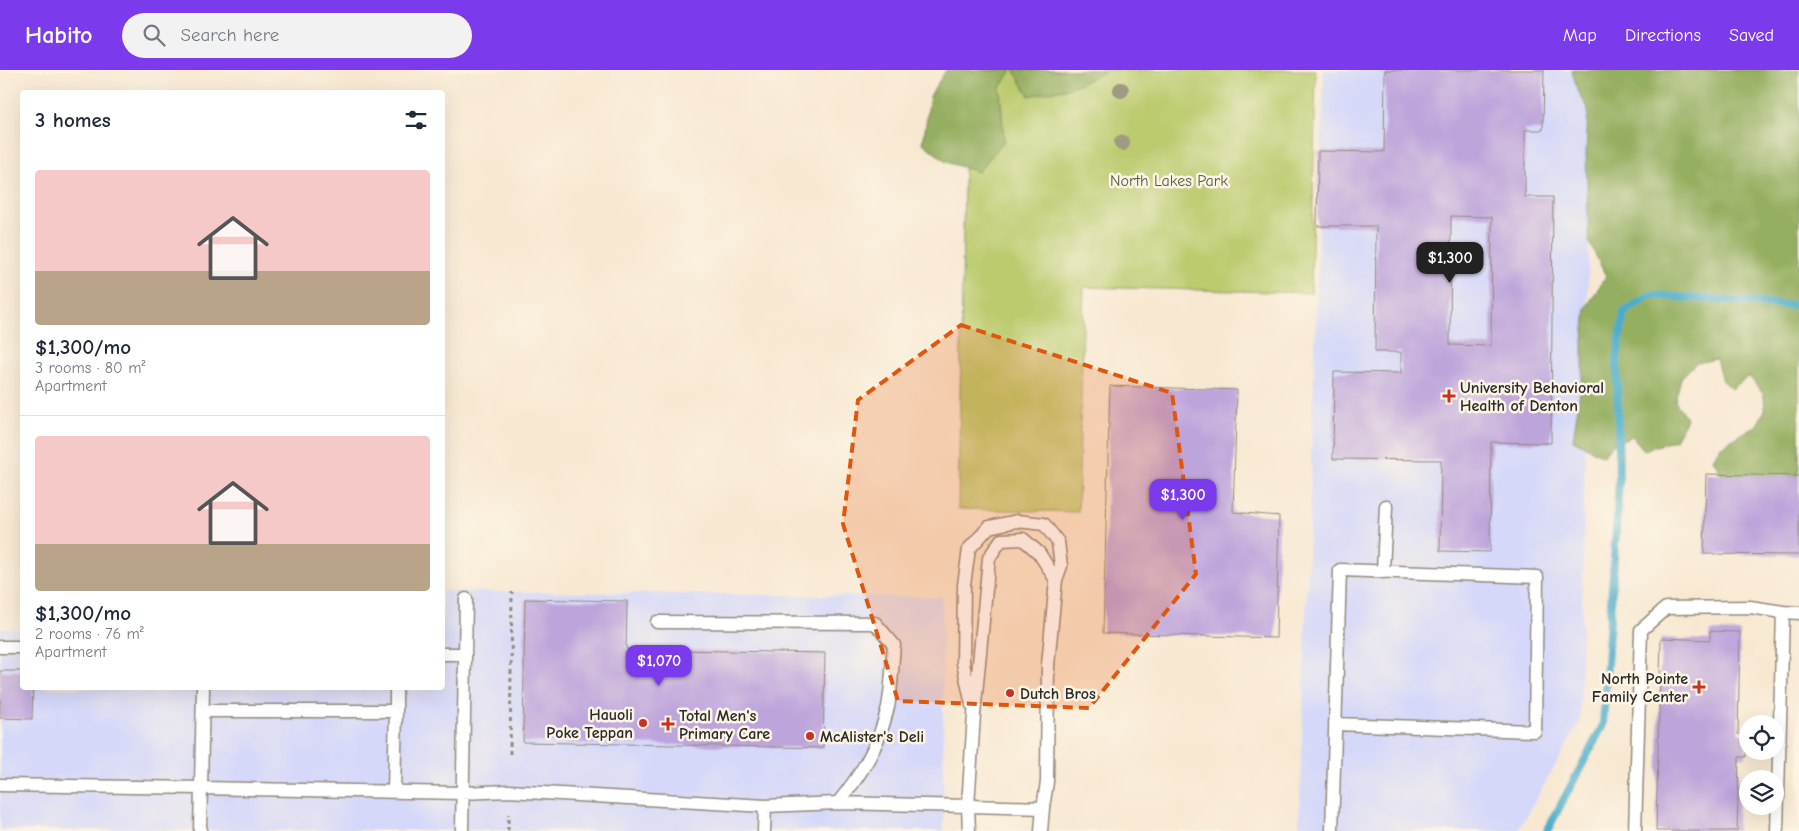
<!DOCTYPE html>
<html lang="en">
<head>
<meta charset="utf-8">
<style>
	:root { --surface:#fff; --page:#f2f2f3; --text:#1f2937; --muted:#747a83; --line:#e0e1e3; --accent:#7c3aed }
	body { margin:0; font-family:"Comic Neue",sans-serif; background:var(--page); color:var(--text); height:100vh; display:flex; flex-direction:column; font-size:19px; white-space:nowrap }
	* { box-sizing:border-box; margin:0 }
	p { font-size:16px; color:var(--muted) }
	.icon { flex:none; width:28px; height:28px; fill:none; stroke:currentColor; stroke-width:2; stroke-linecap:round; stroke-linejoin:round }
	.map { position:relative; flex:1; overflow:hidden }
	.side { position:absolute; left:20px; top:20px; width:425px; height:600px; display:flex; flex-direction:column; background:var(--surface); border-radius:5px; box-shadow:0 5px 20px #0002 }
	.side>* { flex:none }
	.controls { position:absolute; left:1739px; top:645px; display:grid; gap:10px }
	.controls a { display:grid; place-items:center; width:45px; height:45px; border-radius:50%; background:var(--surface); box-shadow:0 5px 20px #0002; font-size:25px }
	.price { position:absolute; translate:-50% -42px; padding:0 11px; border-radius:10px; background:var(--accent); color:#fff; font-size:16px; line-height:32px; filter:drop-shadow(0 1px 2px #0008) }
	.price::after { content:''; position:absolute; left:50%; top:30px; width:15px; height:11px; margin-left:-8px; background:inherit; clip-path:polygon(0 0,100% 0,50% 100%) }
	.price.on { background:#222; color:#fff }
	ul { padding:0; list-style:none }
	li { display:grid; align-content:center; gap:10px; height:265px; padding:0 15px }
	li+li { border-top:1px solid var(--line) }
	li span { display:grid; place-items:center; height:155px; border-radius:5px; color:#555 }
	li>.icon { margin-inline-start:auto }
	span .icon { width:90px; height:90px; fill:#fffc; stroke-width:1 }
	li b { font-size:21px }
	h2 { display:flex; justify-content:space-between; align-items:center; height:60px; padding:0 15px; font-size:21px }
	header { display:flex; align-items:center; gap:30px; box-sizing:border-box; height:70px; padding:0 25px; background:var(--accent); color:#fff }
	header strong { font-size:24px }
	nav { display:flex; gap:28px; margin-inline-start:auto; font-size:18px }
	.search { width:350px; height:45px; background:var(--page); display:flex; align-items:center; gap:12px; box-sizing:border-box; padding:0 18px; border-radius:28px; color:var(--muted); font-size:19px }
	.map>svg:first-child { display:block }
	.built { fill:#d5d8f9 }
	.green { fill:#bccb6e; stroke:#747b4c }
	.forest { fill:#95af61; stroke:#606d46 }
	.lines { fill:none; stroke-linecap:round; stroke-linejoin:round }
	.stream { stroke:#4cadcb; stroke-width:8 }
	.building { fill:#bda4db; fill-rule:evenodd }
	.lane-casing { stroke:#928a7e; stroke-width:15 }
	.path { stroke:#928a7e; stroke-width:3; stroke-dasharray:4 4; stroke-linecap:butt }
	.lane { stroke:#fff; stroke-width:12 }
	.tree { fill:#9f9a81 }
	.marked { fill:#df570e; fill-opacity:0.2; stroke:#df570e; stroke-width:4; stroke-dasharray:10 6; stroke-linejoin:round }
	.poi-dot { fill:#c8321e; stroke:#fcf5e5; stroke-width:2 }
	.labels { text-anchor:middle; stroke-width:5; stroke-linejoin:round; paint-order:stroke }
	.park-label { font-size:16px; fill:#565b3f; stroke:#fcf5e5 }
	.poi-label { font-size:16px; font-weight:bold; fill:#2b2b2b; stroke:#fcf5e5; text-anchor:start }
</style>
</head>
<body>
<header>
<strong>Habito</strong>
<div class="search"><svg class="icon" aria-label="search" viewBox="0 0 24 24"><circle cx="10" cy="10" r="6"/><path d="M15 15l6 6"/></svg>Search here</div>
<nav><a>Map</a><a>Directions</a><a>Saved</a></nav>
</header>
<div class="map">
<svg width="1799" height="761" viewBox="0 0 1799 761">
	<rect width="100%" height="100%" fill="#fcf5e5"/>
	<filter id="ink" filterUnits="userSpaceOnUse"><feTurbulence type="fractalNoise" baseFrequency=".02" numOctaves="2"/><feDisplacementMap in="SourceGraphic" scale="10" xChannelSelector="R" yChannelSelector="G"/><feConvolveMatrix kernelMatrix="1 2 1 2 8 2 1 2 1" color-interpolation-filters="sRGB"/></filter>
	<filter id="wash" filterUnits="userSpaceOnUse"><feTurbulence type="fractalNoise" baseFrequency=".0096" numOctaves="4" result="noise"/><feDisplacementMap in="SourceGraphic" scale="20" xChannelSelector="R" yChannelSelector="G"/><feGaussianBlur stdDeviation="1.12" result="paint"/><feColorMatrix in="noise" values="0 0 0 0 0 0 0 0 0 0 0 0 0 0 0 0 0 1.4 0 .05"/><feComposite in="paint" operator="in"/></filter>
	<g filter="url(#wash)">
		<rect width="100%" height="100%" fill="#f8e8d1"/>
		<path class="built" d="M1324,0H1592L1580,652L1518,761H1299Z
			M443,521L942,527L944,761L0,760V558L22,559V618H442Z"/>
		<path class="green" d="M966,0H1316L1311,223L1084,217L1078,442L958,439Z"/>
		<path class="forest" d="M946,0H1012L1000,18L1004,71L978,102L946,92L923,73L930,26Z
			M1014,0H1103V3L1069,18L1029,26Z
			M1572,0H1799V395L1796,420L1726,412L1713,389L1720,377L1757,355L1765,340L1764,325L1749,306L1731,319L1722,310L1716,289L1696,293L1681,308L1675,331L1687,349L1675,370L1644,380L1632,366L1612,374L1603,386L1573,370L1583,301V271L1586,238L1606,206L1589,172L1586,85L1588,38L1577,19Z"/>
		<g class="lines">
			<path class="stream" d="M1547,761L1603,655L1619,412L1617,289L1624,242L1650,225L1799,236"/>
		</g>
		<g id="blocks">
			<path class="building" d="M1385,0H1544L1543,60H1525V127H1553L1551,373L1491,372L1490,482L1440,481L1441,390L1333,389L1334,302L1401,303V282H1375L1376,156H1317L1318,81L1384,82ZM1451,146L1492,147L1491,276L1450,275Z
				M1110,316L1237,320L1233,442L1279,446L1276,568L1103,563Z
				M1706,404L1799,406V485L1704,484Z
				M525,529L627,531L626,579L825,583L823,678L523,672Z
				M1710,561L1740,562L1738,664H1746V687H1739L1737,761H1656L1661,568L1710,570Z
				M0,601H22V618H33L32,649L0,648Z"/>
		</g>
	</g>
	<g filter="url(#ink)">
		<use href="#blocks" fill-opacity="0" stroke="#928a7e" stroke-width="1"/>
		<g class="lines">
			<defs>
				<path id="lane" d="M1383,502L1386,436
					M1783,542L1799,543
					M657,552L875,553L894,575C892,595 892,617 888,637C879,676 862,703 838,733
					M0,577H22
					M442,584H465
					M203,618L201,718L462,723L509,721L765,736L838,733L968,736L974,645L989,488L1001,470L1023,469L1039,483L1056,510
					M972,635L963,593L964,515L969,479L989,457L1017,451L1044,454L1058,472L1061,496L1056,510L1048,595L1047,712L1043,738
					M203,641H396V618
					M0,715L201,718L200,761
					M394,721L396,641
					M462,761L466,529
					M764,761L765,736
					M969,761L968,736L1043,738L1041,761
					M1332,761L1340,500L1537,507L1535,661L1335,654
					M1635,761L1641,560L1666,538L1750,537L1783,542L1777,761"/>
			</defs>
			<use href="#lane" class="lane-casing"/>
			<path class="path" d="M510,684L512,522
				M508,761V744"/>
			<use href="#lane" class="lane"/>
		</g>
		<g class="tree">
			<circle cx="1121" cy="20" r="8"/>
			<circle cx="1122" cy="73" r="8"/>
		</g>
	</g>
	<path class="marked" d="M961,255L1172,323L1196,504L1089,638L898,631L843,454L858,330Z"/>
	<g class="poi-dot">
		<path d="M1446.5 318.5h5v5h5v5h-5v5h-5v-5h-5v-5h5z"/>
		<path d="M1696.5 609.5h5v5h5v5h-5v5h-5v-5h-5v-5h5z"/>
		<circle cx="1010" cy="623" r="5"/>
		<circle cx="643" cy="653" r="5"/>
		<path d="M665.5 646.5h5v5h5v5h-5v5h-5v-5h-5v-5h5z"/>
		<circle cx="810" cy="666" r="5"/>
	</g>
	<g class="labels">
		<g class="park-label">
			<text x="1169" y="116">North Lakes Park</text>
		</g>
		<g class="poi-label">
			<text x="1460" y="323">University Behavioral<tspan x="1460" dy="18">Health of Denton</tspan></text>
			<text x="1688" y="614" text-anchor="end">North Pointe<tspan x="1688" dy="18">Family Center</tspan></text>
			<text x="1020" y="629">Dutch Bros</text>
			<text x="633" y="650" text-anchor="end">Hauoli<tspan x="633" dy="18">Poke Teppan</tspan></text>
			<text x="679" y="651">Total Men's<tspan x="679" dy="18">Primary Care</tspan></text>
			<text x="820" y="672">McAlister's Deli</text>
		</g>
	</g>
</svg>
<div class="controls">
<a><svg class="icon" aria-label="locate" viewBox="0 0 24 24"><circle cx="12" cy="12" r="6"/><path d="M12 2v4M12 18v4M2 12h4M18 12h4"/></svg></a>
<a><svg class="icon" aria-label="layers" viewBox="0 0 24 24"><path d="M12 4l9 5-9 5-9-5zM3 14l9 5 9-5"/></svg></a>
</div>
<b class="price on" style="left:1450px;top:214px">$1,300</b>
<b class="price" style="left:1183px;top:451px">$1,300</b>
<b class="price" style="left:659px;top:617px">$1,070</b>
<section class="side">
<h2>3 homes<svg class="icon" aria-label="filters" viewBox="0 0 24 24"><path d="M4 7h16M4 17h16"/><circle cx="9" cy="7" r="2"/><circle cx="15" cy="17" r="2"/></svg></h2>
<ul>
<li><span style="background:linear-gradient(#f6c9c9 65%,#b9a48a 0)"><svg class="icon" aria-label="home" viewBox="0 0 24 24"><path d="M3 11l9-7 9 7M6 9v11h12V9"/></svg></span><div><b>$1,300/mo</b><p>3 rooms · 80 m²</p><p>Apartment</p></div></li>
<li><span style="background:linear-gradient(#f6c9c9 70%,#b9a48a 0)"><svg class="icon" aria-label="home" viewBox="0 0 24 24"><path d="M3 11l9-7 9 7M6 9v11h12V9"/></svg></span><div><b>$1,300/mo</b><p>2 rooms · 76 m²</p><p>Apartment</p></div></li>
</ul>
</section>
</div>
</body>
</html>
